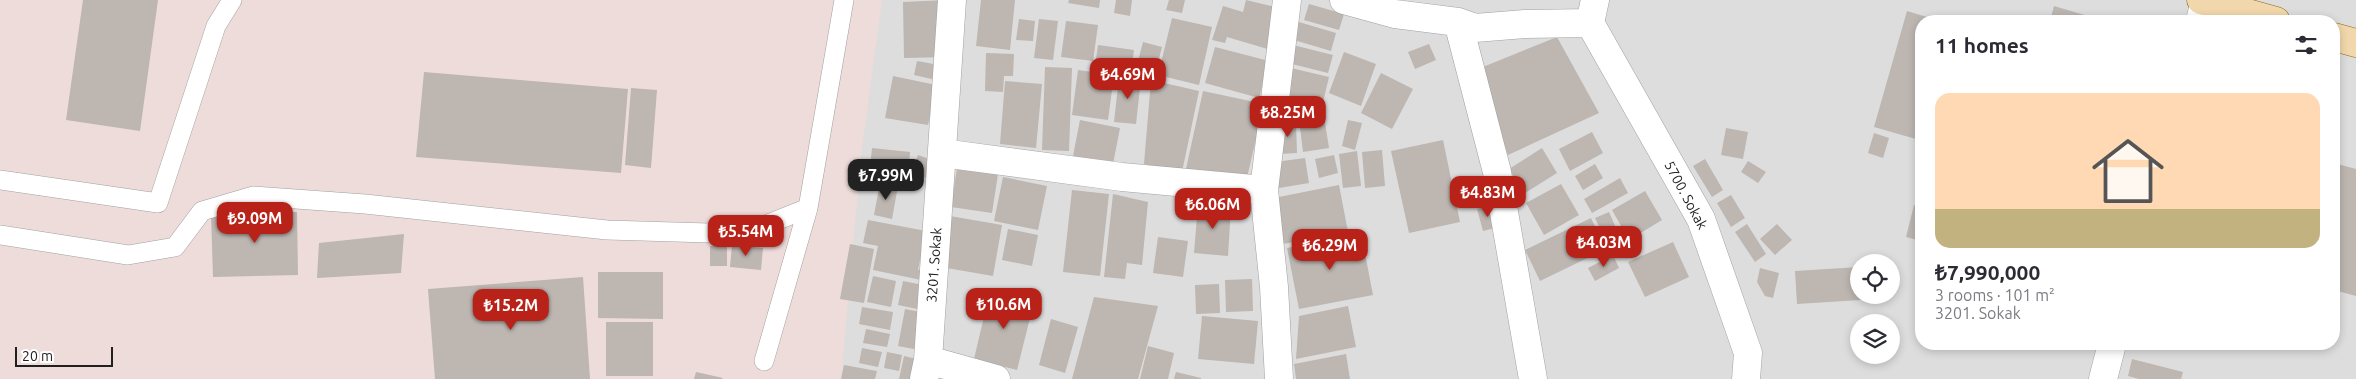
<!DOCTYPE html>
<html lang="en">
<head>
<meta charset="utf-8">
<style>
	:root { --surface:#fff; --page:#f2f2f3; --text:#2b2b33; --muted:#7c7c81; --accent:#b82218 }
	body { margin:0; font-family:Ubuntu,sans-serif; background:var(--page); color:var(--text); height:100vh; display:flex; flex-direction:column; font-size:19px; white-space:nowrap }
	* { box-sizing:border-box; margin:0 }
	p { font-size:16px; color:var(--muted) }
	.icon { flex:none; width:28px; height:28px; fill:none; stroke:currentColor; stroke-width:2; stroke-linecap:round; stroke-linejoin:round }
	.map { position:relative; flex:1; overflow:hidden }
	.side { position:absolute; left:1915px; top:15px; width:425px; height:335px; display:flex; flex-direction:column; background:var(--surface); border-radius:20px; box-shadow:0 2px 8px #0003 }
	.side>* { flex:none }
	.fabs { position:absolute; left:1850px; top:254px; display:grid; gap:10px }
	.fabs a { display:grid; place-items:center; width:50px; height:50px; border-radius:50%; background:var(--surface); box-shadow:0 2px 8px #0003; font-size:25px }
	.scale { position:absolute; left:15px; bottom:12px; width:98px; box-sizing:border-box; padding-left:5px; border:2px solid #202020; border-top:0; font-size:14px; line-height:18px; white-space:nowrap; color:#202020; -webkit-text-stroke:4px #fff; paint-order:stroke }
	.price { position:absolute; translate:-50% -42px; padding:0 11px; border-radius:10px; background:var(--accent); color:#fff; font-size:16px; line-height:32px; filter:drop-shadow(0 1px 2px #0008) }
	.price::after { content:''; position:absolute; left:50%; top:30px; width:15px; height:11px; margin-left:-8px; background:inherit; clip-path:polygon(0 0,100% 0,50% 100%) }
	.price.current { background:#222; color:#fff }
	ul { padding:0; list-style:none }
	li { display:grid; align-content:center; gap:10px; height:265px; padding:0 20px }
	li span { display:grid; place-items:center; height:155px; border-radius:15px; color:#555 }
	li>.icon { margin-inline-start:auto }
	span .icon { width:90px; height:90px; fill:#fffc; stroke-width:1 }
	li b { font-size:21px }
	h2 { display:flex; justify-content:space-between; align-items:center; height:60px; padding:0 20px; font-size:21px }
	.map>svg:first-child { display:block }
	.residential { fill:#dedddd; fill-rule:evenodd }
	.commercial { fill:#eedcda }
	.building { fill:#bdb6b1 }
	.lines { fill:none; stroke-linecap:round; stroke-linejoin:round }
	.service-casing { stroke:#a1a1a1; stroke-width:20 }
	.minor-casing { stroke:#a1a1a1; stroke-width:29 }
	.primary-casing { stroke:#8a6a12; stroke-width:29 }
	.service { stroke:#fff; stroke-width:19 }
	.minor { stroke:#fff; stroke-width:28 }
	.primary { stroke:#f1d7ab; stroke-width:28 }
	.labels { text-anchor:middle; stroke-width:4; stroke-linejoin:round; paint-order:stroke }
	.street-label { font-size:14px; fill:#202020; stroke:#fff }
</style>
</head>
<body>
<div class="map">
<svg width="2356" height="379" viewBox="0 0 2356 379">
	<rect width="100%" height="100%" fill="#f0ede8"/>
	<path class="residential" d="M866,0H2356V379H837ZM1921,21H2334V344H1921ZM1859,262H1891V295H1859ZM1859,322H1891V355H1859Z"/>
	<path class="commercial" d="M0,0H882L862,147L841,379H0Z"/>
	<path class="building" d="M83,0H158L140,131L66,120Z
		M947,0L948,57L904,58L903,2Z
		M981,0H1015L1010,50L976,46Z
		M1069,0H1100L1099,8L1068,3Z
		M1116,0H1132L1130,16L1114,13Z
		M1169,0H1185L1182,13L1166,10Z
		M1246,0L1283,9L1271,50L1227,37L1225,43L1212,40L1223,6L1243,12Z
		M1309,4L1344,14L1339,30L1304,20Z
		M2054,6L2105,21H2050Z
		M1907,11L1940,21H1921V121L1916,139L1874,127Z
		M1172,18L1212,27L1199,85L1158,75Z
		M1019,19L1035,21L1033,41L1016,40Z
		M1039,19L1058,21L1053,60L1034,58Z
		M1066,21L1098,25L1093,61L1061,57Z
		M1299,22L1336,33L1331,51L1294,40Z
		M1557,37L1599,113L1508,155L1478,69Z
		M1143,42L1162,47L1156,70L1137,65Z
		M1429,44L1436,60L1415,69L1408,52Z
		M1098,45L1134,50L1131,72L1095,66Z
		M1293,45L1333,55L1328,73L1288,63Z
		M1215,47L1269,61L1259,98L1205,83Z
		M1344,52L1376,64L1361,106L1329,93Z
		M986,53L1014,54L1013,76H1004L1003,92L985,91Z
		M917,61L939,65L936,80L914,75Z
		M1045,67L1072,68L1069,151L1042,150Z
		M1291,68L1329,77L1322,106L1284,97Z
		M1078,70L1114,75L1108,120L1072,115Z
		M424,72L628,89L621,173L416,157Z
		M1381,73L1413,89L1392,129L1361,113Z
		M893,76L936,85L928,125L885,118Z
		M1119,77L1141,79L1136,124L1114,122Z
		M1151,80L1199,91L1182,172L1144,164Z
		M1005,81L1042,84L1036,148L1000,144Z
		M631,88L657,90L651,168L625,165Z
		M1203,91L1264,104L1246,182L1186,169Z
		M1324,116L1329,148L1303,152L1299,119Z
		M1080,120L1120,128L1113,164L1073,156Z
		M1348,120L1362,123L1355,150L1342,146Z
		M1296,122L1297,153L1280,154L1279,123Z
		M1726,128L1748,132L1743,159L1721,155Z
		M1592,132L1603,153L1570,171L1559,149Z
		M1874,133L1889,138L1883,158L1868,153Z
		M1443,140L1460,222L1409,233L1391,151Z
		M872,148L910,152L908,181L869,178Z
		M1542,148L1557,173L1525,193L1509,169Z
		M1382,150L1385,186L1365,188L1362,152Z
		M1357,151L1361,186L1343,188L1339,154Z
		M918,155L941,163L935,181L912,173Z
		M1334,155L1338,173L1319,178L1315,159Z
		M1305,158L1309,183L1279,188L1275,162Z
		M1705,159L1723,190L1712,197L1693,166Z
		M1748,161L1766,172L1758,183L1741,172Z
		M2334,163L2356,169V296L2334,290Z
		M1595,164L1603,178L1583,190L1575,176Z
		M957,168L998,174L992,213L951,207Z
		M1003,177L1047,186L1038,230L994,221Z
		M1620,178L1628,193L1592,213L1584,199Z
		M880,183L898,186L892,219L874,215Z
		M1561,184L1579,215L1544,235L1526,203Z
		M1339,185L1348,232L1283,244L1274,198Z
		M1072,190L1109,194L1100,276L1063,272Z
		M1645,191L1662,220L1629,240L1612,210Z
		M1113,194L1148,202L1142,265L1127,263L1125,279L1104,277Z
		M1731,195L1745,218L1731,227L1717,203Z
		M1198,204L1231,207L1228,256L1194,253Z
		M1492,205L1499,227L1483,231L1477,209Z
		M1914,205L1921,207V241L1906,237Z
		M297,212L298,275L213,277L211,214Z
		M1609,212L1620,237L1607,243L1595,218Z
		M950,216L1002,225L993,276L941,267Z
		M1591,218L1606,249L1540,281L1525,250Z
		M868,220L926,231L918,270L928,271L926,281L873,270L878,246L863,243Z
		M1747,224L1766,254L1755,262L1735,232Z
		M1777,224L1792,240L1775,255L1760,239Z
		M1008,229L1038,235L1032,266L1002,260Z
		M1361,233L1373,295L1299,309L1287,248Z
		M404,234L401,273L317,278L319,243Z
		M1158,237L1188,241L1183,277L1153,273Z
		M1673,242L1689,277L1645,297L1628,262Z
		M850,244L874,249L864,303L840,299Z
		M732,245L763,248L761,270L730,267Z
		M710,246H727V266H710Z
		M1613,255L1619,268L1595,281L1588,268Z
		M1859,267V295H1861V300L1797,304L1795,271Z
		M1760,268L1779,273L1773,298L1765,296L1757,282Z
		M598,272H663V319L598,318Z
		M873,276L896,281L891,307L867,302Z
		M583,277L590,379H435L428,289Z
		M1252,279L1253,311L1226,312L1225,280Z
		M903,281L928,286L922,310L898,305Z
		M1219,284L1220,313L1196,314L1195,285Z
		M990,291L1034,302L1017,370L974,359Z
		M1094,297L1158,306L1138,379H1072Z
		M1348,306L1356,347L1296,359L1299,316Z
		M862,307L893,312L890,330L859,324Z
		M905,309L926,313L919,350L898,346Z
		M1202,316L1258,321L1254,364L1198,359Z
		M1051,319L1078,327L1065,373L1039,365Z
		M606,322H653V376H606Z
		M866,329L890,334L887,347L863,343Z
		M1148,346L1174,353L1168,379H1140Z
		M862,348L882,352L878,367L859,363Z
		M887,352L902,355L899,371L884,368Z
		M1346,354L1350,379H1296L1294,364Z
		M904,356L921,360L917,379H899Z
		M2132,359L2183,372L2181,379H2139L2128,376Z
		M844,365L877,371L875,379H841Z
		M696,372L723,378L722,379H694Z
		M1176,372L1201,378V379H1174Z"/>
	<g class="lines">
		<defs>
			<path id="service" d="M0,180L158,203L216,26L232,0
				M0,235L128,255L175,247L202,211L253,196L365,204L607,230L743,234L808,208
				M764,361L808,208L844,0"/>
			<path id="minor" d="M1344,0L1395,14L1458,22L1475,28L1525,24L1590,23
				M1595,0L1590,23L1701,219L1748,353L1746,379
				M2200,21L2205,1
				M1458,22L1497,172L1533,379
				M942,153L1122,177L1264,190
				M928,360L996,379
				M924,379L928,360L952,0
				M1279,379L1274,287L1264,190L1287,0
				M2103,379L2112,344"/>
			<path id="primary" d="M2201,0L2276,21
				M2334,37L2356,43"/>
		</defs>
		<use href="#service" class="service-casing"/>
		<use href="#minor" class="minor-casing"/>
		<use href="#primary" class="primary-casing"/>
		<use href="#service" class="service"/>
		<use href="#minor" class="minor"/>
		<use href="#primary" class="primary"/>
	</g>
	<g class="labels">
		<g class="street-label">
			<text transform="translate(1686 195) rotate(62)" y="5">5700. Sokak</text>
			<text transform="translate(934 265) rotate(-86)" y="5">3201. Sokak</text>
		</g>
	</g>
</svg>
<div class="fabs">
<a><svg class="icon" aria-label="locate" viewBox="0 0 24 24"><circle cx="12" cy="12" r="6"/><path d="M12 2v4M12 18v4M2 12h4M18 12h4"/></svg></a>
<a><svg class="icon" aria-label="layers" viewBox="0 0 24 24"><path d="M12 4l9 5-9 5-9-5zM3 14l9 5 9-5"/></svg></a>
</div>
<div class="scale">20 m</div>
<b class="price" style="left:1128px;top:100px">₺4.69M</b>
<b class="price" style="left:1288px;top:138px">₺8.25M</b>
<b class="price current" style="left:886px;top:201px">₺7.99M</b>
<b class="price" style="left:1488px;top:218px">₺4.83M</b>
<b class="price" style="left:1213px;top:230px">₺6.06M</b>
<b class="price" style="left:255px;top:244px">₺9.09M</b>
<b class="price" style="left:746px;top:257px">₺5.54M</b>
<b class="price" style="left:1604px;top:268px">₺4.03M</b>
<b class="price" style="left:1330px;top:271px">₺6.29M</b>
<b class="price" style="left:1004px;top:330px">₺10.6M</b>
<b class="price" style="left:511px;top:331px">₺15.2M</b>
<section class="side">
<h2>11 homes<svg class="icon" aria-label="filters" viewBox="0 0 24 24"><path d="M4 7h16M4 17h16"/><circle cx="9" cy="7" r="2"/><circle cx="15" cy="17" r="2"/></svg></h2>
<ul>
<li><span style="background:linear-gradient(#ffd9b3 75%,#c2b280 0)"><svg class="icon" aria-label="home" viewBox="0 0 24 24"><path d="M3 11l9-7 9 7M6 9v11h12V9"/></svg></span><div><b>₺7,990,000</b><p>3 rooms · 101 m²</p><p>3201. Sokak</p></div></li>
</ul>
</section>
</div>
</body>
</html>
